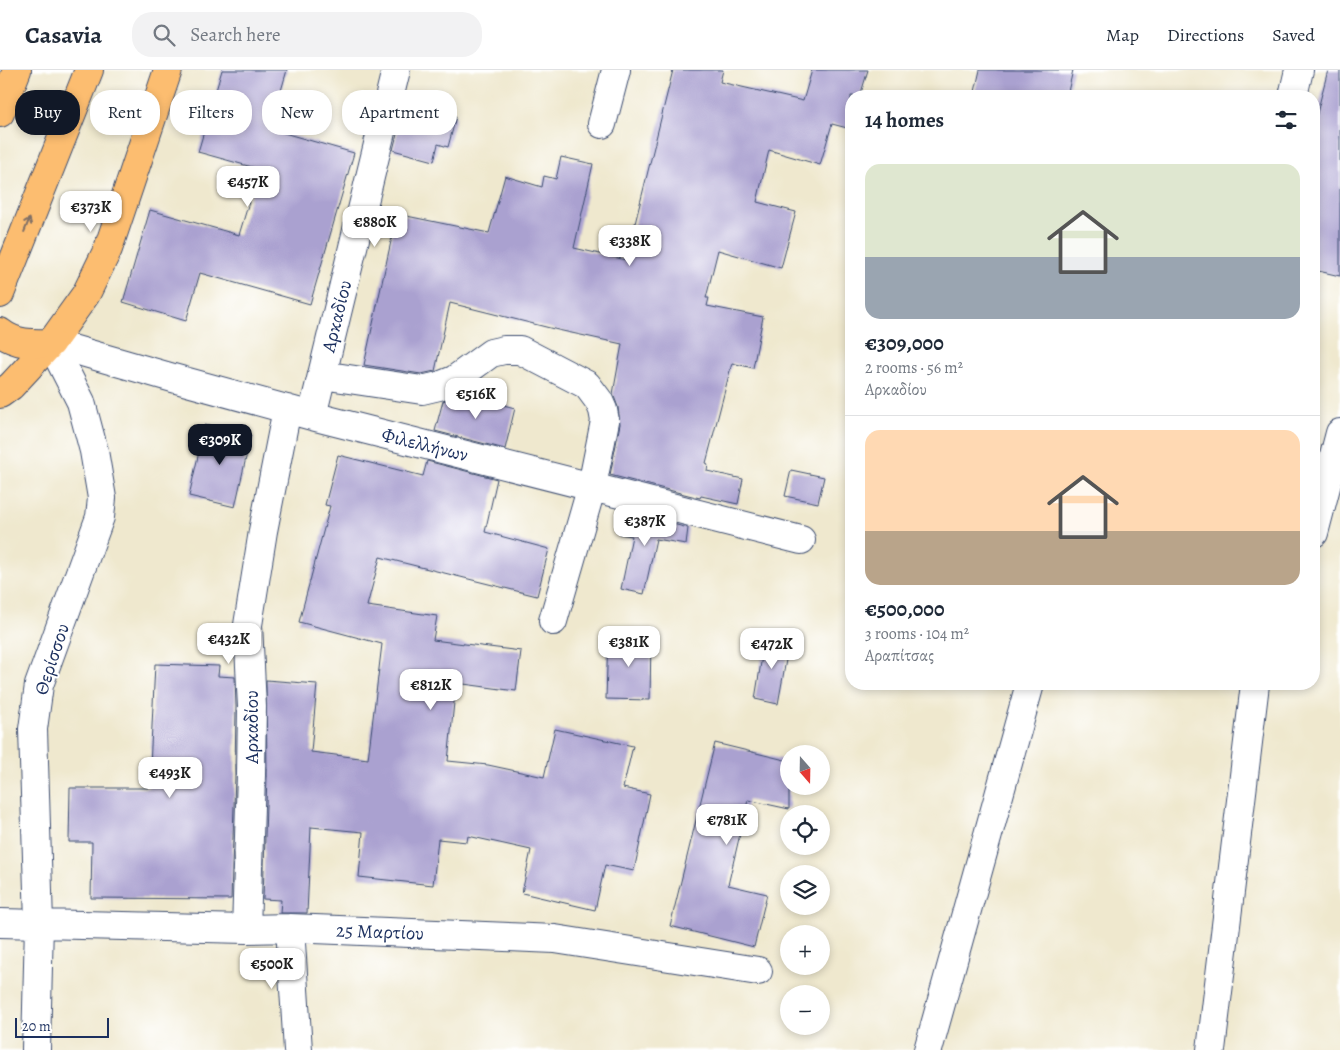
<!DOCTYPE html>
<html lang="en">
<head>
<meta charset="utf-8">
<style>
	:root { --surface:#fff; --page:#f2f2f3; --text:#1f2937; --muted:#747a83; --line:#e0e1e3; --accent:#111827 }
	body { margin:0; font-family:Alegreya,serif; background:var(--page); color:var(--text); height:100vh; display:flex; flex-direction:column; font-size:19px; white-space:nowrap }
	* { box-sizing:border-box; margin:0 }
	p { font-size:16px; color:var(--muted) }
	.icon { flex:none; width:28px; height:28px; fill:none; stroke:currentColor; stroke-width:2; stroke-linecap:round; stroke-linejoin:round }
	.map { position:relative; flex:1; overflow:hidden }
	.drawer { position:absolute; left:845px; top:20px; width:475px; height:600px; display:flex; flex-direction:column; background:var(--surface); border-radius:20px; box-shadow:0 2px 8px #0003 }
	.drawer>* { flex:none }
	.guide { position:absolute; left:15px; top:20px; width:475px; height:45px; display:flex; gap:10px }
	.needle { width:32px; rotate:160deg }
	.buttons { position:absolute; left:780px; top:675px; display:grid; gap:10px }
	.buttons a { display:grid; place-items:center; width:50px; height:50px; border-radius:50%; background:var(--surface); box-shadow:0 2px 8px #0003; font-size:25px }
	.scale { position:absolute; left:15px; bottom:12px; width:94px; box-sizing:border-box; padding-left:5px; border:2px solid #1b2f5e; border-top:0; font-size:14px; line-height:18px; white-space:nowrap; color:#1b2f5e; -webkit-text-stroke:4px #fff; paint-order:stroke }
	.price { position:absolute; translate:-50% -42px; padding:0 11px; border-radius:10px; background:#fff; color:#222; font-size:16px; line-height:32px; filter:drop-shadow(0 1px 2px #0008) }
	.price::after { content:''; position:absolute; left:50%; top:30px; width:15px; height:11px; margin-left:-8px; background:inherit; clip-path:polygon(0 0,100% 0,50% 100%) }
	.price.active { background:var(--accent); color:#fff }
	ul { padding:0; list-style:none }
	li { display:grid; align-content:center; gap:10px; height:265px; padding:0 20px }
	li+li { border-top:1px solid var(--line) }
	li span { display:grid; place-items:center; height:155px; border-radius:15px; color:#555 }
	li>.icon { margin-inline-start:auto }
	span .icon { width:90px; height:90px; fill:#fffc; stroke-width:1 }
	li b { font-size:21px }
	h2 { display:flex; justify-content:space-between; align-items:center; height:60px; padding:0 20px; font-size:21px }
	.pill { padding:0 18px; border-radius:20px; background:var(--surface); box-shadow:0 2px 8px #0003; font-size:18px; line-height:45px }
	.pill.active { background:var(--accent); color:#fff }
	header { display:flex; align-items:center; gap:30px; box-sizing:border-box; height:70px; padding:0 25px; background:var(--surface); border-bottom:1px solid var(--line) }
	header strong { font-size:24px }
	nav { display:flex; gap:28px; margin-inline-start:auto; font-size:18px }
	.search { width:350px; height:45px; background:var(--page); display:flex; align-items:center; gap:12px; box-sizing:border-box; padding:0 18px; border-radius:20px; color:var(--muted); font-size:19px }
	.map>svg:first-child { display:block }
	.building { fill:#aaa1d0 }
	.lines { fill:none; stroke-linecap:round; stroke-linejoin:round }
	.minor-casing { stroke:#3b4b6f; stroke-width:30 }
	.major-casing { stroke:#3b4b6f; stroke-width:30 }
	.highway-casing { stroke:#3b4b6f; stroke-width:30 }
	.minor { stroke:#fff; stroke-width:28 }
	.major { stroke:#fcbd6f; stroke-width:28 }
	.highway { stroke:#fcbd6f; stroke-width:28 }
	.oneway { stroke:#806f66 }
	.labels { text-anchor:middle; stroke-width:4; stroke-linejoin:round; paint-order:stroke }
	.street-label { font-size:19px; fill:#1b2f5e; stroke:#fff }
</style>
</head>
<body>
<header>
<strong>Casavia</strong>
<div class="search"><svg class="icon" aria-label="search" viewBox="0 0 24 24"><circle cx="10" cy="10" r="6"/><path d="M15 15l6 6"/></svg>Search here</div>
<nav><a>Map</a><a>Directions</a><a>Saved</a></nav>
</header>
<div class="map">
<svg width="1340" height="980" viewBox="0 0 1340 980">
	<rect width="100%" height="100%" fill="#fff"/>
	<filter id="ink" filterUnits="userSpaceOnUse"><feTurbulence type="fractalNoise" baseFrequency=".02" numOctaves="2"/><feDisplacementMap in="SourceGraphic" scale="10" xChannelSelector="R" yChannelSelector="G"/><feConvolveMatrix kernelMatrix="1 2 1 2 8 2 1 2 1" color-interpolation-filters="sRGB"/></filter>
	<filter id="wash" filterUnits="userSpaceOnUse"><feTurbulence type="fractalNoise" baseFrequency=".0096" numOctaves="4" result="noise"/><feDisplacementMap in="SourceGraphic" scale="20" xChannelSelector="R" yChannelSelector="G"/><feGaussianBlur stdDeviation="1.12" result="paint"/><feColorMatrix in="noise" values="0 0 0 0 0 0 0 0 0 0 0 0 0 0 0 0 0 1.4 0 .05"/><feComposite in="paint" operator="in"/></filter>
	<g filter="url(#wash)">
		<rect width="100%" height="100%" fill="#efe8ce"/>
		<g id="blocks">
			<path class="building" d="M222,0H287L270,59L354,83L310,234L200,203L186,251L123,232L150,140L239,165L259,99L198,82Z
				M673,0H723L720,12L803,31L812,0H868L860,26H851V59L832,54L820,95L769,80L757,132L796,142L781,198L718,180L706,228H709L707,236L763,247L753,298L732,293L706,393L708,394L707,401L743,409L738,434L701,426L700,428L610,405L620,354L618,337L613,324L622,274L558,260L450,233L435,301L421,304L364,295L397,144L489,163L505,106L542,117L544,106L556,109L561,87L593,94L574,178L626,190Z
				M980,0H1073L1067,26H974Z
				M1328,0H1340V206L1314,200V55Z
				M405,33L456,47L448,77L438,74L434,91L393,80Z
				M461,324L515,338L505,379L435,361L443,331Z
				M205,355L251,365L235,437L189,426Z
				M338,385L423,406L427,391L497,409L485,462L549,479L537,526L380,487L367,536L437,546L433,570L521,581L516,621L456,613L448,691L488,695L544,707L555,659L633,676L623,718L650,724L634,801L605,795L595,840L522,823L531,780L468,766L467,772L438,769L433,815L359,807L363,762L311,757L307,843H280L281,830L263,829L267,705L266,610L317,614L311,682L368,689L382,574L299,552L330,436L325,435Z
				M791,400L824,407L818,433L785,426Z
				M623,441L688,458L686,474L656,469L644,524L621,519L632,466L619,464Z
				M608,565L651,566L650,630L606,629Z
				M765,568H790L778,634L755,629Z
				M155,594L219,596L218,606L235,607L236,637L235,705L231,829L91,828L92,772H69L70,718H149Z
				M715,673L789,691V739L748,730L728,815L767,824L754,877L670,856Z"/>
		</g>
	</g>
	<g filter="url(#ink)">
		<use href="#blocks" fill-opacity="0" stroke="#3b4b6f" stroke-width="1"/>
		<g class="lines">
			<defs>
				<path id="minor" d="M1293,26L1299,0
					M602,54L616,0
					M51,273L173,308L312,346L801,470
					M322,305L422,320L439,316L454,310L491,283L504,280H520L587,315L599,331L603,340L605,351L592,416L553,551
					M312,346L396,0
					M1314,463L1340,363
					M0,853L246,859L290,858L555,869L758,901
					M290,858L298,980
					M246,859L251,705L252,637L248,555L263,461L287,339
					M36,980L39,853L33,659L39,615L100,447L102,428L94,381L81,332L51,273
					M928,980L1030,614
					M1211,980L1255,614"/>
				<path id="major" d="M0,324L11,316L51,273L86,224L108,179L168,0"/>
				<path id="highway" d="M0,43L17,0
					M0,224L89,0
					M0,262C15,274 32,274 51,273"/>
			</defs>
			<use href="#minor" class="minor-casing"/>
			<use href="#major" class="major-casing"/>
			<use href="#highway" class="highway-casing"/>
			<use href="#minor" class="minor"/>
			<use href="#major" class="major"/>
			<use href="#highway" class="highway"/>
		</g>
		<defs><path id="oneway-shaft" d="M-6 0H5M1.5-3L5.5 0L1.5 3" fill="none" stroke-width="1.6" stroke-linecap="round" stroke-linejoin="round" transform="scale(1.25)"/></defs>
		<use class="oneway" href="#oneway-shaft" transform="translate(27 155) rotate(-68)"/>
	</g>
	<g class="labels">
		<g class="street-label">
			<text transform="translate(336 246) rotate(-76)" y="7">Αρκαδίου</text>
			<text transform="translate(425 374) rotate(14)" y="7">Φιλελλήνων</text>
			<text transform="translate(51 589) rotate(-72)" y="7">Θερίσσου</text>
			<text transform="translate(251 657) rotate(-90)" y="7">Αρκαδίου</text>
			<text transform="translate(380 861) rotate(2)" y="7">25 Μαρτίου</text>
		</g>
	</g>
</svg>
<div class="buttons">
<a><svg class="needle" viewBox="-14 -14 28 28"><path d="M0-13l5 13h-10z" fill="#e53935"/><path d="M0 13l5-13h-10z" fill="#747a83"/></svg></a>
<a><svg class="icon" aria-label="locate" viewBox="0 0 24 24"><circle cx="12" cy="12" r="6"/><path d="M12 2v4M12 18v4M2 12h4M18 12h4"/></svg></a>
<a><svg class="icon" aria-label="layers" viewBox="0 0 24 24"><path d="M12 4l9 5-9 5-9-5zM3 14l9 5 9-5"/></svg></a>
<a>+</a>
<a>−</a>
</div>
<div class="scale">20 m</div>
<b class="price" style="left:248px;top:138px">€457K</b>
<b class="price" style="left:91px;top:163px">€373K</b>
<b class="price" style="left:375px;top:178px">€880K</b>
<b class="price" style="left:630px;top:197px">€338K</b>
<b class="price" style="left:476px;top:350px">€516K</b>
<b class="price active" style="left:220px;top:396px">€309K</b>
<b class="price" style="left:645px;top:477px">€387K</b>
<b class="price" style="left:229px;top:595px">€432K</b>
<b class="price" style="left:629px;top:598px">€381K</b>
<b class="price" style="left:772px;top:600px">€472K</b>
<b class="price" style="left:431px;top:641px">€812K</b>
<b class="price" style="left:170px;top:729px">€493K</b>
<b class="price" style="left:727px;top:776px">€781K</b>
<b class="price" style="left:272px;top:920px">€500K</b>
<div class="guide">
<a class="pill active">Buy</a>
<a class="pill">Rent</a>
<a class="pill">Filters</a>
<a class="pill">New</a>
<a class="pill">Apartment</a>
</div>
<section class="drawer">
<h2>14 homes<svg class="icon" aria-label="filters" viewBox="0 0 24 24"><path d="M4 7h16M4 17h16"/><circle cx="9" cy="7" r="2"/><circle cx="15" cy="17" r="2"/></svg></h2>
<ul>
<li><span style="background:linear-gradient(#dfe7d0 60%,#9aa5b1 0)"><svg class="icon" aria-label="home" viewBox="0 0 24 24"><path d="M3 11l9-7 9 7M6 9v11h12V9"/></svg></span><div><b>€309,000</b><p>2 rooms · 56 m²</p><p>Αρκαδίου</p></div></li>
<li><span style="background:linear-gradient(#ffd9b3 65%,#b9a48a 0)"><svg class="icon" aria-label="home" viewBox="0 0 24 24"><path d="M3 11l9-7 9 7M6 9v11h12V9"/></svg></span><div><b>€500,000</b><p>3 rooms · 104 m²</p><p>Αραπίτσας</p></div></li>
</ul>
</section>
</div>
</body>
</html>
